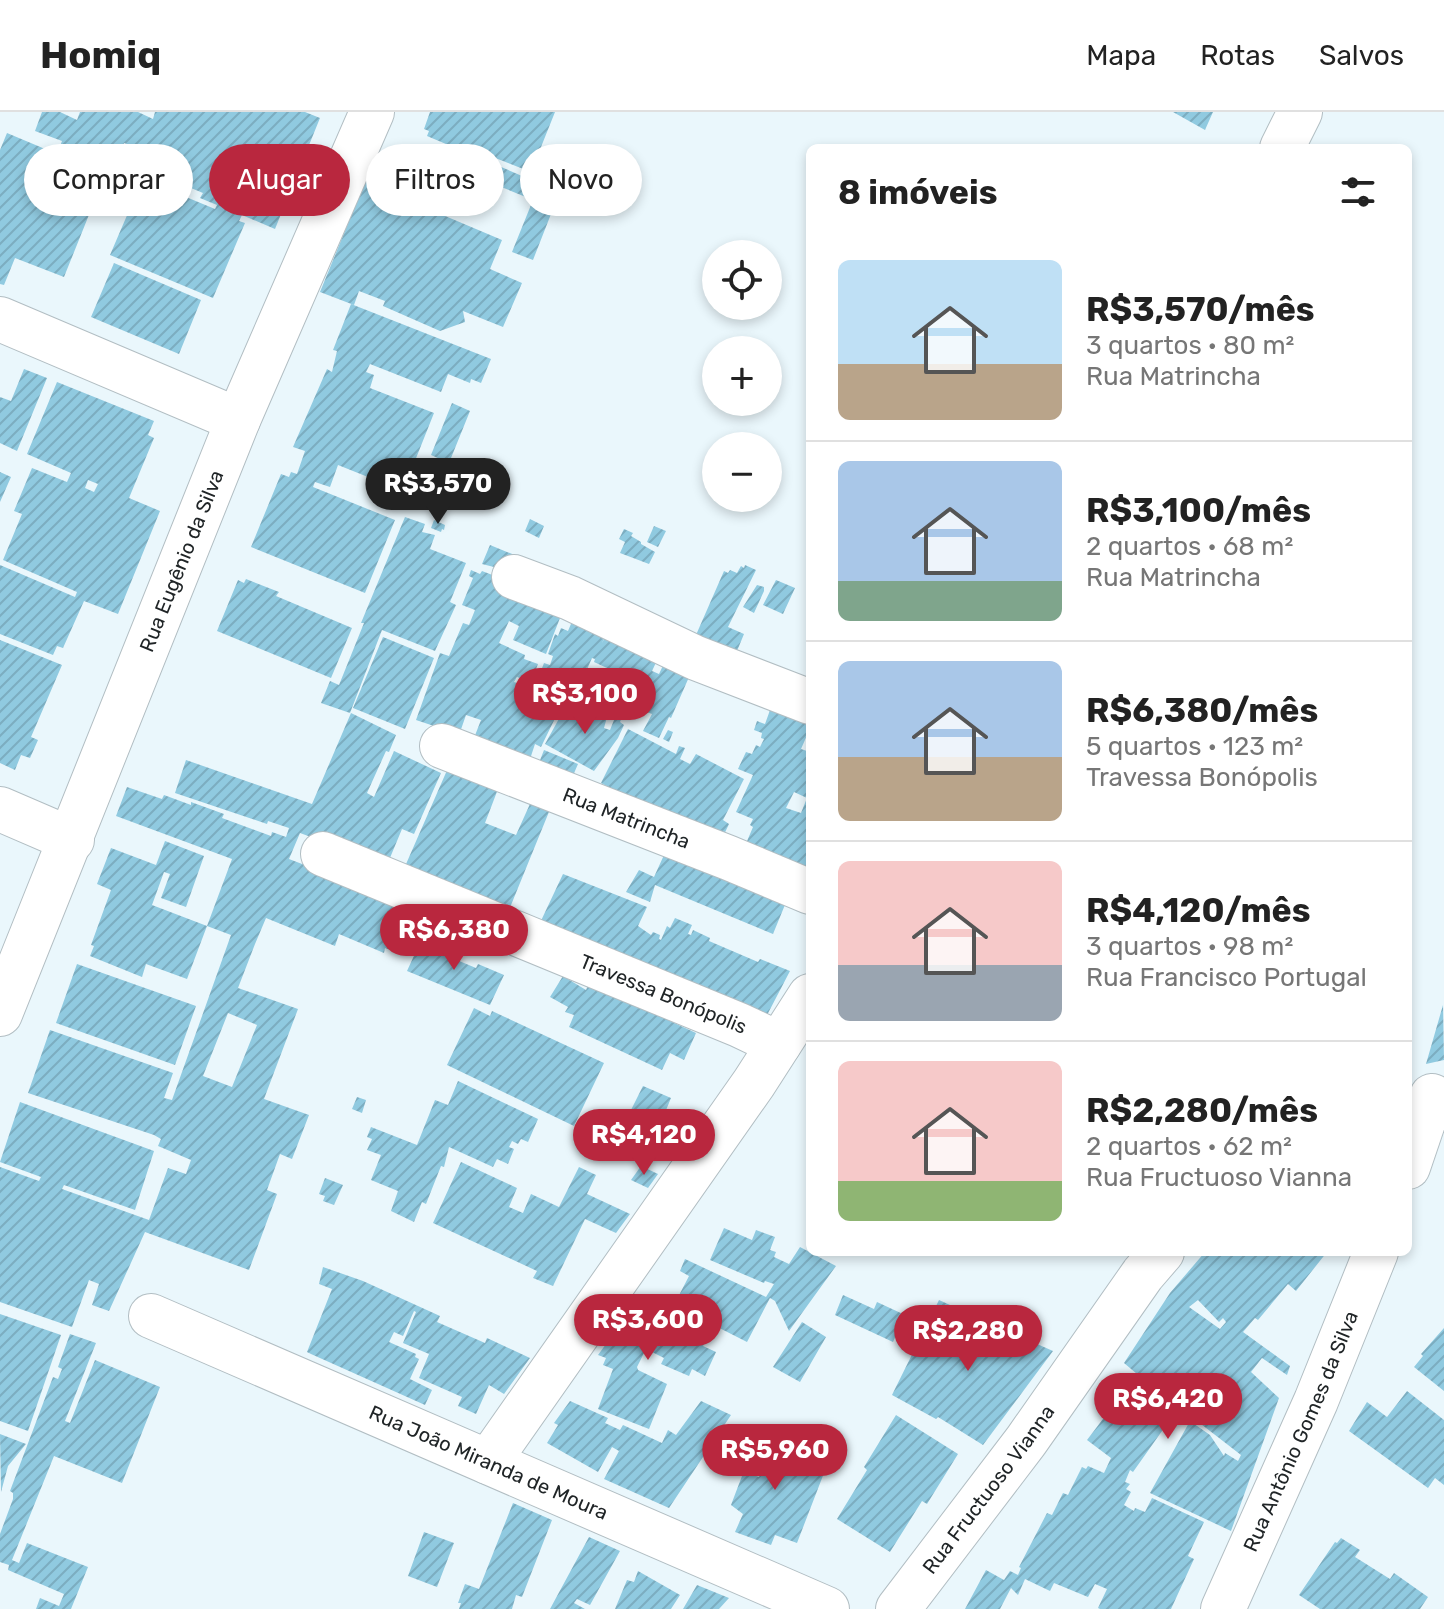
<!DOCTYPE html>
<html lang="pt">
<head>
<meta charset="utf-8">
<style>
	:root { --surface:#fff; --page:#f2f2f2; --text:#222; --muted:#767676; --line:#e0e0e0; --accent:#b9273e }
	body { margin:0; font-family:Rubik,sans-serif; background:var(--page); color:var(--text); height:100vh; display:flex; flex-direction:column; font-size:30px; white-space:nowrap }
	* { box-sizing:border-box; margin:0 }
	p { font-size:26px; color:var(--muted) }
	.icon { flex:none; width:44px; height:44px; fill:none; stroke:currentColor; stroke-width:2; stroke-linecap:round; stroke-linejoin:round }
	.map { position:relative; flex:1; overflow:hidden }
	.sheet { position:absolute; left:806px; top:32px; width:606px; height:1112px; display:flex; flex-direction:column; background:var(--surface); border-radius:12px; box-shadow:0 4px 12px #0003 }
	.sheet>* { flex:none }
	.hud { position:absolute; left:24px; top:32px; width:662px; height:72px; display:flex; gap:16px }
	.tools { position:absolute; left:702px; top:128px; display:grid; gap:16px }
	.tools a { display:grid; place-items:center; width:80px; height:80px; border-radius:50%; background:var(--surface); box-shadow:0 4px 12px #0003; font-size:40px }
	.price { position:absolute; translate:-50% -68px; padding:0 18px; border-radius:28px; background:var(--accent); color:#fff; font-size:26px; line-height:52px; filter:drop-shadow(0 2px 4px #0008) }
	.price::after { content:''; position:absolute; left:50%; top:48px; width:24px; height:18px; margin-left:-12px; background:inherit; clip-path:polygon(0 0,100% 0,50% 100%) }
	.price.on { background:#222; color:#fff }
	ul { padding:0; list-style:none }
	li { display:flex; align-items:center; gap:24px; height:200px; padding:0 32px }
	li+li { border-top:2px solid var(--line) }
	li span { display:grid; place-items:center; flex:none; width:224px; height:160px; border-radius:12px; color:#555 }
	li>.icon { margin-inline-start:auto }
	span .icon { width:96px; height:96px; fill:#fffc; stroke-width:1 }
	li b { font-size:34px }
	h2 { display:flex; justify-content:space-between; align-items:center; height:96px; padding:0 32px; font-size:34px }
	.tag { padding:0 28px; border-radius:36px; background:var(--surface); box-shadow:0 4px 12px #0003; font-size:28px; line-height:72px }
	.tag.on { background:var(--accent); color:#fff }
	header { display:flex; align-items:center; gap:48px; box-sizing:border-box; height:112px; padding:0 40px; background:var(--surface); border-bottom:2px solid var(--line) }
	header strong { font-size:38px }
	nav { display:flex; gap:44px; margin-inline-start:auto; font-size:28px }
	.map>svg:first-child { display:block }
	.building { fill:url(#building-hatch); fill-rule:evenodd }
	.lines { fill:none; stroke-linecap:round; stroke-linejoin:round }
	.minor-casing { stroke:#b2bec3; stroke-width:46 }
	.minor { stroke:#fff; stroke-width:44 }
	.labels { text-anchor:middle; stroke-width:6; stroke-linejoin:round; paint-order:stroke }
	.street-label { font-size:20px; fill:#202527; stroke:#fff }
</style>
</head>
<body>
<header>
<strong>Homiq</strong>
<nav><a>Mapa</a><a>Rotas</a><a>Salvos</a></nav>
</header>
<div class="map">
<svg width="1444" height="1497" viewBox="0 0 1444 1497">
	<defs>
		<pattern id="building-hatch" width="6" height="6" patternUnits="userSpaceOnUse" patternTransform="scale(2)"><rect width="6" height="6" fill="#90cae0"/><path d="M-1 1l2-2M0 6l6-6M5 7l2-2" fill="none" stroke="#7cadc0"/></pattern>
	</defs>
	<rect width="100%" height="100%" fill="#eaf7fc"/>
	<path class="building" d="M42,0H60L77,8L80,0H138L153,7L155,0H305L320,6L275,117L242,103L239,109L245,111L213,186L110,143L137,80L109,68L114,55L109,53L64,165L15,146L4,173L0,172V38L7,21L57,42L62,29L35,19ZM124,31L138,36L131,51L203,81L200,86L217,93L215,97L145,68L147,63L116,50Z
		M430,0H555L531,60L475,38L472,43L427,24L429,19L424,17Z
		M1173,0H1213L1205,18Z
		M485,48L543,73L547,61L553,64L557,51L569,56L533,148L512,140L533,88L477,65Z
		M367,65L433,93L431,98L502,128L490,157L522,171L503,215L463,199L465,210L440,219L383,194L385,189L359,179L354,193L320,180Z
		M114,151L201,188L179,242L91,205Z
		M351,192L491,247L481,271L471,267L470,271L448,262L441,280L370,252L366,260L374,263L370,276L434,301L403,379L338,353L330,375L315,370L313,375L395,408L365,481L251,435L281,362L289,365L291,360L297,362L305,339L293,335L327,257L332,260L337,239L333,238Z
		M24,257L47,266L17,339L0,331V285L11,289Z
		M57,270L154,309L148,323L154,326L129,386L160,399L118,502L84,489L63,536L57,534L53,543L0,522V453L75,485L77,480L3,448L22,402L14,399L32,356L67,370L71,361L27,342ZM88,368L98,372L94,380L85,376Z
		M452,291L470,299L449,351L431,343Z
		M0,360L11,365L0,390Z
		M405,405L425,412L422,420L435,423L430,437L466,451L450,490L456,493L435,539L382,518L350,601L321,591L330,569L339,573L364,511H361Z
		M530,407L544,414L539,426L525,419Z
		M434,408L445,413L444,418L442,417L441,420L431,416Z
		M654,414L666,419L658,435L647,430Z
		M624,417L633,421L631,424L641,430V432L655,440L649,452L620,441L625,430L619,427Z
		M490,433L517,444L510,459L482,452Z
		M745,453L756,458L728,515L744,522L737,539L696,523L724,459L728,461L730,458L737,461L741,454L744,456Z
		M471,458L480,462L482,459L561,489L555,504L560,506L546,542L513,528L519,514L509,509L499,531L525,543L524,547L538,552L531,570L517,565L514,570L534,577L544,551L550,553L553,544L548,542L555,522L558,524L561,516L568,519L576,500L610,513L602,531L610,516L661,540L652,559L659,562L668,543L693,556L671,606L669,605L659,626L643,619L652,602L639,597L637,602L594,585L589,599L564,588L541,635L535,632L530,647L474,626L481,608L466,603L458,626L446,618L416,608L440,541L449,544L463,511L469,513L475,498L462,493L473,466L469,464ZM592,546L595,547L594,550L607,556L597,581L591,579L596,567L585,562Z
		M246,467L279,480L276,484L352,516L331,566L217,519L238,468L244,471Z
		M776,468L795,476L783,502L763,493Z
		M757,473L764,475V479L754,501L743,495Z
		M383,525L434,546L405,617L353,596Z
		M0,528L62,553L31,625L38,628L30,646L21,643L15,658L0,651Z
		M774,587L810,606V622L808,621L801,637L810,640V770L742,741L753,715L750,713L753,707L736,700L753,663L738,657L746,640L752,642L756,633L760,635L764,627L761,626L762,621L754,618L757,609L765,612ZM794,680L807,686L801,701L786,696Z
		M566,594L588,605L590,599L607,605L604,616L610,618L614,608L609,606L613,596L624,600L620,610L624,613L618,626L594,659L545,632Z
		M351,601L396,623L389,640L386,639L367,681L374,685L394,639L441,661L414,722L402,717L387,753L300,721L289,747L417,796L399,841L385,836L384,841L339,822L335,834L266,806L255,832L238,876L298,897L264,987L309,1003L292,1047L280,1042L267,1078L277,1082L249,1158L145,1120L109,1199L92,1193L99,1172L89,1168L72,1215L0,1190V1055L39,1069L41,1065L0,1050L20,990L154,1039L135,1098L64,1073L62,1077L149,1108L168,1056L186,1062L191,1048L158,1034L161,1027L154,1023L28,981L50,918L173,961L164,986L172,988L231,823L207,814L187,867L146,852L142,865L90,844L94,834L91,833L111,778L97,772L111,736L156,753L165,729L204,744L186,795L161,786L170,762L164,760L152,793L207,814L232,747L116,704L127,675L162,687L164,683L191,693V690L224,702L222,706L271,724L272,720L286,725L289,716L268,709L267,712L175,681L186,648L312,692ZM228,901L257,913L232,975L203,964Z
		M628,617L676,642L679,634L685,636L680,647L690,652L696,642L744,667L723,708L729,712L719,733L601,671Z
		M668,618L673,620L669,630L663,627Z
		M544,638L578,652L568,675L535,661Z
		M448,656L498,677L485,711L516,723L534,683L553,690L509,798L403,759Z
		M669,732L789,783L773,822L655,773L650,790L626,780L639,758L654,765Z
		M563,762L647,795L638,814L651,823L653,820L660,823L659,827L661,828L667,814L670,816L675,806L692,813L688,822L691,823L693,818L710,826L709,829L758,850L760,847L790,859L765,907L539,813Z
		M423,824L448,835L446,838L453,842L452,846L476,856L478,852L504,863L490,893L407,859Z
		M77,852L196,894L175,953L56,911Z
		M563,864L586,878L590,869L620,886L696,921L684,948L670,941L662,958L569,915L574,903L565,900L568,895L550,885Z
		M1443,893L1444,948L1426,952Z
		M474,896L490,904L492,899L604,951L574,1014L447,953Z
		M458,969L538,1007L528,1030L521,1027L518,1032L512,1029L509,1035L514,1037L508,1052L497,1047L493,1055L449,1035L444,1055L441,1054L426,1092L422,1090L414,1110L391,1099L398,1079L371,1068L381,1043L367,1038L372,1027L367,1025L371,1015L417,1033L435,988L448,993Z
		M643,974L671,986L660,1013L630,1000Z
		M357,985L366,988L362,1001L352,997Z
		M461,1050L517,1076L509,1095L523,1101L531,1082L559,1095L579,1055L596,1063L587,1082L630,1102L616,1121L585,1107L553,1174L533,1166L537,1159L433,1111Z
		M641,1054L658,1062L648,1076L631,1068Z
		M325,1066L343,1073L334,1093L323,1089L325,1084L319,1082Z
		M724,1116L752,1128L756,1118L775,1125L770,1138L776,1140L774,1145L789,1152L800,1135L836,1154L789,1219L775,1189L770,1186L747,1230L674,1193L689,1164L680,1159L685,1147L766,1185L774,1172L765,1169L764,1171L710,1148Z
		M1205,1140H1327L1296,1179L1288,1172L1258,1208L1255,1206L1243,1220L1290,1254L1287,1263L1262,1246L1251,1260L1279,1286L1231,1419L1150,1381L1190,1309L1210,1323L1224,1344L1225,1341L1238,1349L1241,1343L1179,1295L1133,1360L1130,1358L1125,1370L1130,1372L1126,1377L1131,1380L1124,1393L1134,1399L1135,1396L1145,1400L1152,1386L1204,1410L1188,1444L1194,1447L1171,1497H1100L1098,1496L1107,1477L1095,1472L1088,1485L1054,1471L1050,1479L1025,1467L1018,1483L1011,1476L1000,1497H965L986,1458L1004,1468L1010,1459L1018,1463L1021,1456L1019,1455L1047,1401L1052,1403L1063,1381L1068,1383L1082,1355L1086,1357L1088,1354L1104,1361L1111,1346L1087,1328L1137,1262L1124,1251L1170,1181ZM1198,1188L1219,1210L1223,1206L1226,1210L1220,1217L1189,1195Z
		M323,1155L363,1169L440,1204L437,1210L485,1231L487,1226L530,1246L504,1282L489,1273L476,1302L458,1294L462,1285L419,1266L429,1242L403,1231L416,1200L414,1199L403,1224L394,1220L389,1230L416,1242L415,1245L419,1247L410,1267L432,1278L425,1293L311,1242L307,1240L332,1177L319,1172Z
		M843,1183L874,1197L877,1190L905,1203L893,1230L835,1203Z
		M638,1188L708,1225L703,1234L716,1240L705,1264L692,1257L689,1264L661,1252L664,1246L646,1237L637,1255L638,1258L667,1272L649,1317L598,1297L613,1257L603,1253L606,1246L598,1243Z
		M939,1188L972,1203L959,1226L971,1232L985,1209L1053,1239L983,1333L938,1305L936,1307L892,1283Z
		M0,1202L61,1223L28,1319L0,1309Z
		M802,1210L826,1225L800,1270L773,1255Z
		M1444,1216V1279L1414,1255L1423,1244L1421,1242Z
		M70,1222L96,1231L65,1309L70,1311L95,1248L160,1275L122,1371L54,1344L12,1448L19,1451L27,1431L88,1455L71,1497H36L40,1486L59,1494L64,1482L8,1458L9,1453L0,1450V1422L13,1387V1381L10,1379L53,1265L58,1267L62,1257L58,1255Z
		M1407,1279L1444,1308V1373L1435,1366L1428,1376L1349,1319L1367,1290L1387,1305Z
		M570,1289L608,1306L605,1311L620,1318L623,1313L662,1331L668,1318L676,1323L701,1289L731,1303L669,1396L604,1367L619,1339L612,1335L598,1360L547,1331L558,1313L554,1311Z
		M896,1303L958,1342L927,1392L922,1389L890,1440L837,1407L867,1358L864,1355Z
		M0,1322L26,1332L8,1354L1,1380Z
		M800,1324L817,1332L809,1354L824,1361L797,1431L775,1423L771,1433L735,1420L743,1402L731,1393L742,1364L727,1350L746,1330L763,1345L748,1361L759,1365L771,1337L792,1346Z
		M513,1391L552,1408L522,1485L516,1483L512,1497H459L461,1491H458L465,1472L479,1477Z
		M424,1420L454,1431L437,1475L408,1464Z
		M589,1425L620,1439L590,1493L577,1487L574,1491L585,1497H550Z
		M1341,1426L1360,1438L1355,1445L1390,1467L1394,1461L1428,1485L1420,1497H1320L1299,1483L1335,1430L1337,1431Z
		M638,1459L680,1483L671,1497H615L627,1468L634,1470Z
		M697,1473L729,1486L719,1497H683Z"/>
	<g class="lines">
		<defs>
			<g id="minor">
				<path d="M1282,36L1300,0"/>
				<path d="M0,207L238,308"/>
				<path d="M514,465L570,486L696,546L810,590"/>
				<path id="s1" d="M442,634L729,746L810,780"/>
				<path d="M0,697L72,728"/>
				<path id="s2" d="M323,742L739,913L779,932"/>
				<path id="s3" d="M0,902L238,308L372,0"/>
				<path d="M1408,1055L1432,984"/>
				<path id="s4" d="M151,1204L827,1497"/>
				<path d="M488,1350L754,971L810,884"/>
				<path id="s5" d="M898,1497L1026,1329L1143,1162L1162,1140"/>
				<path id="s6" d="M1223,1497L1316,1289L1376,1140"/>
			</g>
		</defs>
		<use href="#minor" class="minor-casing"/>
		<use href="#minor" class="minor"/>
	</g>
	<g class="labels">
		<g class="street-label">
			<text dy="7" stroke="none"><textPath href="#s3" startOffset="488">Rua Eugênio da Silva</textPath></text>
			<text dy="7" stroke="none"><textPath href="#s1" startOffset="198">Rua Matrincha</textPath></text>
			<text dy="7" stroke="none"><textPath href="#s2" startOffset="368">Travessa Bonópolis</textPath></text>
			<text dy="7" stroke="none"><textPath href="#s6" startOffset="194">Rua Antônio Gomes da Silva</textPath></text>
			<text dy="7" stroke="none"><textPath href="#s4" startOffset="368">Rua João Miranda de Moura</textPath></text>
			<text dy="7" stroke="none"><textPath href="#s5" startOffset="150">Rua Fructuoso Vianna</textPath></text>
		</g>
	</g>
</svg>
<div class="tools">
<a><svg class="icon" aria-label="locate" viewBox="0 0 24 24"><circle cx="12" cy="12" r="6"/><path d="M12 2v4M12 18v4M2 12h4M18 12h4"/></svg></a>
<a>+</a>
<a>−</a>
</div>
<b class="price on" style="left:438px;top:414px">R$3,570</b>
<b class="price" style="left:585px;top:624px">R$3,100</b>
<b class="price" style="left:454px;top:860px">R$6,380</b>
<b class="price" style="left:644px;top:1065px">R$4,120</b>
<b class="price" style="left:648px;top:1250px">R$3,600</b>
<b class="price" style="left:968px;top:1261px">R$2,280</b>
<b class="price" style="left:1168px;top:1329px">R$6,420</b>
<b class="price" style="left:775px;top:1380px">R$5,960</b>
<div class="hud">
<a class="tag">Comprar</a>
<a class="tag on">Alugar</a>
<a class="tag">Filtros</a>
<a class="tag">Novo</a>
</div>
<section class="sheet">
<h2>8 imóveis<svg class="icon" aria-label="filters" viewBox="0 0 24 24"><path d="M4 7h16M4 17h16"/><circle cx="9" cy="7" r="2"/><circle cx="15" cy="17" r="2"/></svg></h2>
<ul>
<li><span style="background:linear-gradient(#bfe0f5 65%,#b9a48a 0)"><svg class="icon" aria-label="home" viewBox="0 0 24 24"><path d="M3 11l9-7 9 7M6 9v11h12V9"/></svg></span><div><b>R$3,570/mês</b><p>3 quartos · 80 m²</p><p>Rua Matrincha</p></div></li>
<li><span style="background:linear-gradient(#a9c7e8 75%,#7fa58c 0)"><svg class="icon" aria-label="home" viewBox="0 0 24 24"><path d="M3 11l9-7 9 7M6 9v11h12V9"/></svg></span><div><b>R$3,100/mês</b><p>2 quartos · 68 m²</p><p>Rua Matrincha</p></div></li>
<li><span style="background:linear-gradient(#a9c7e8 60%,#b9a48a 0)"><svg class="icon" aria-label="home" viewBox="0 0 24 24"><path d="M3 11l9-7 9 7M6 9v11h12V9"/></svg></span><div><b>R$6,380/mês</b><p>5 quartos · 123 m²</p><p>Travessa Bonópolis</p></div></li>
<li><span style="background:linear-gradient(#f6c9c9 65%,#9aa5b1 0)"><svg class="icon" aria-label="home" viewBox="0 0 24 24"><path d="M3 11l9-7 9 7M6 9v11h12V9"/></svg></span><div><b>R$4,120/mês</b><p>3 quartos · 98 m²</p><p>Rua Francisco Portugal</p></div></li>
<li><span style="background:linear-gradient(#f6c9c9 75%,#8fb573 0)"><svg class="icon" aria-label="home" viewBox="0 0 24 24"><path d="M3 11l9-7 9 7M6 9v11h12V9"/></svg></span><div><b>R$2,280/mês</b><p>2 quartos · 62 m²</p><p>Rua Fructuoso Vianna</p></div></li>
</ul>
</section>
</div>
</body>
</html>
